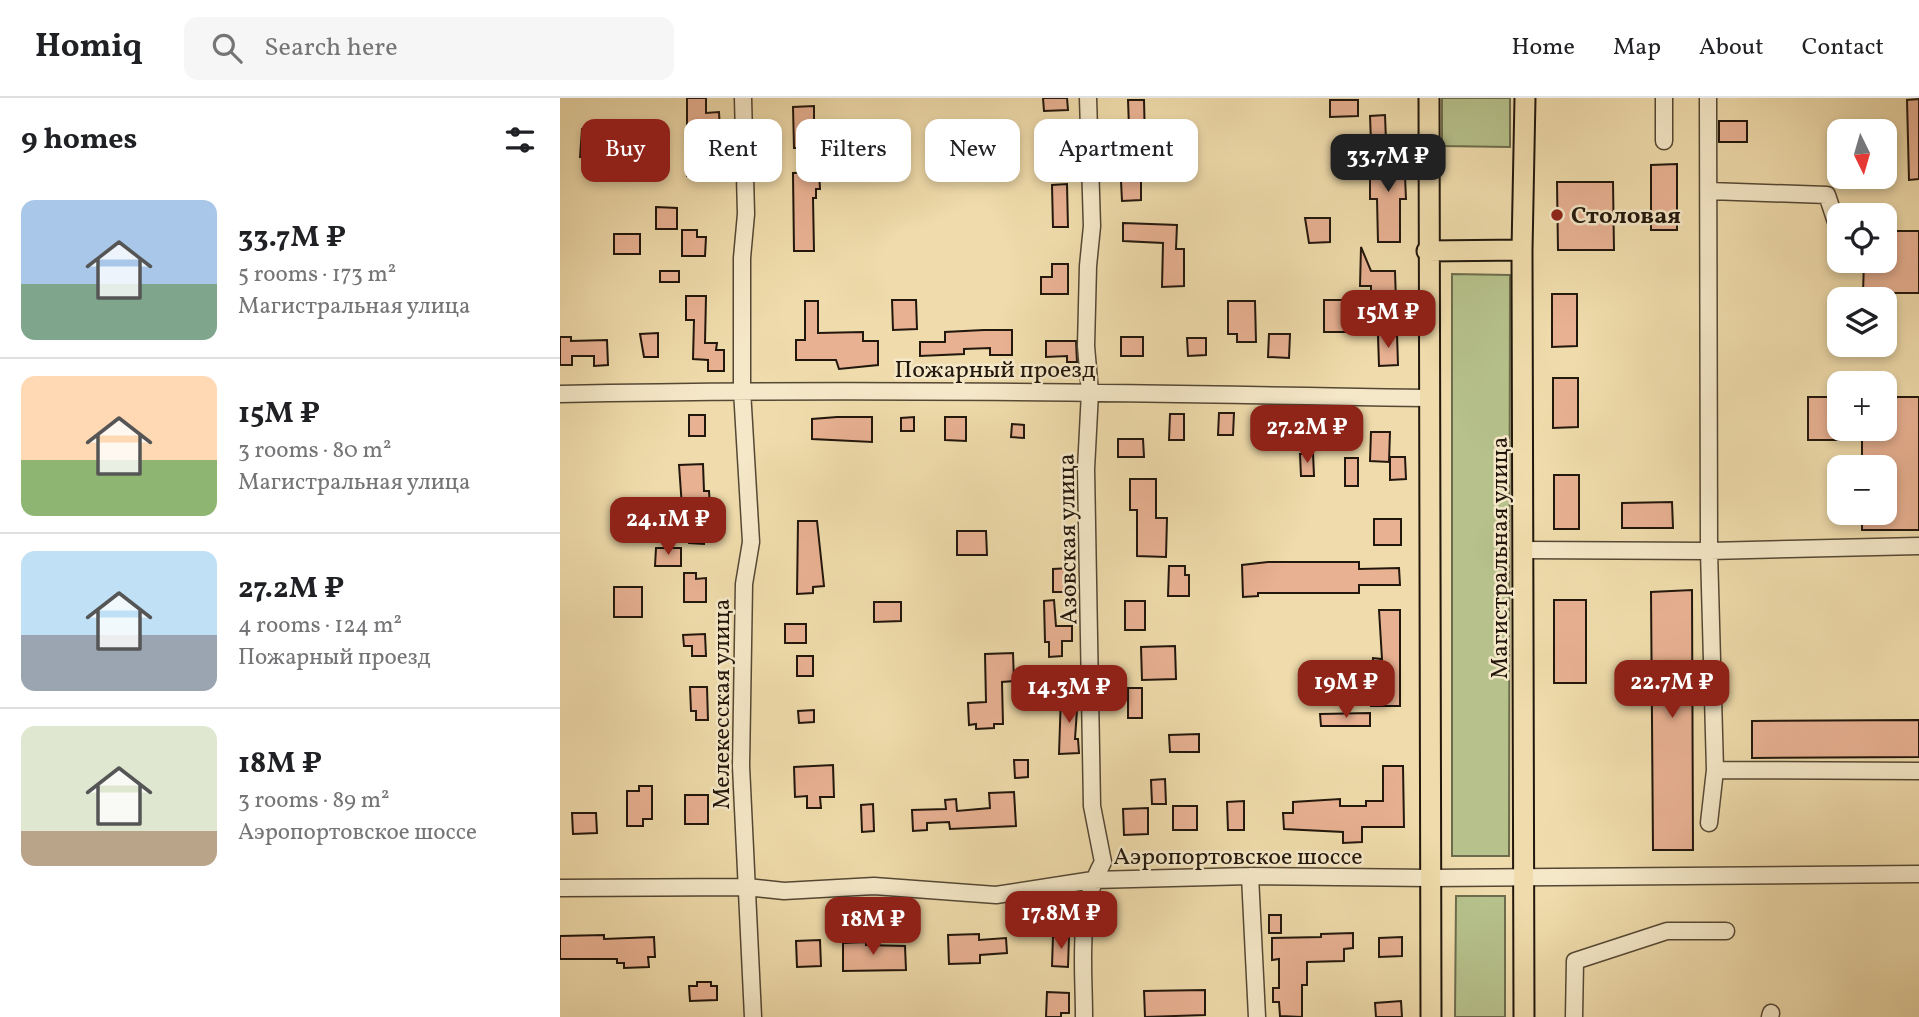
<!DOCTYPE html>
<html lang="en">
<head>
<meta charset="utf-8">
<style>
	:root { --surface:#fff; --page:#f6f6f6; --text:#202124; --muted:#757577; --line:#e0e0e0; --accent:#8f2418 }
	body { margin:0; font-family:Vollkorn,serif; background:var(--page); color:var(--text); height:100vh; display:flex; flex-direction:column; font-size:26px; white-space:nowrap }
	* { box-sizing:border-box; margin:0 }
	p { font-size:23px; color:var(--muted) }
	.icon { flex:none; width:38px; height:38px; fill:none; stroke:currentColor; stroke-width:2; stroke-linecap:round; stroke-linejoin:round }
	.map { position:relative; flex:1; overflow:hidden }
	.sheet { display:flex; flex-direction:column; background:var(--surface); width:560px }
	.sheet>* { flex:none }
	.hud { position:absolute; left:21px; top:21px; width:665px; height:63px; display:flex; gap:14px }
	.needle { width:46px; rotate:175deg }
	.controls { position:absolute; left:1267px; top:21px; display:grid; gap:14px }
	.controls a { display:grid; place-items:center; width:70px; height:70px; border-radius:14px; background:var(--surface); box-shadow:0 4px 10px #0003; font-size:35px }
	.price { position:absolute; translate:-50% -60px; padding:0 16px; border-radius:14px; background:var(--accent); color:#fff; font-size:23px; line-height:46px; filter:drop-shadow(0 2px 4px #0008) }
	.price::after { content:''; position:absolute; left:50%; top:42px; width:21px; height:16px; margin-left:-10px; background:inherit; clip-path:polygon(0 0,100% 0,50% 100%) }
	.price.on { background:#222; color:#fff }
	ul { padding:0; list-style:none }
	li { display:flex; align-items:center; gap:21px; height:175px; padding:0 21px }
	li+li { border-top:2px solid var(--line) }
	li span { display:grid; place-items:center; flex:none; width:196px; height:140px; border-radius:14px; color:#555 }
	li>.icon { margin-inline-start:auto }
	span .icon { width:84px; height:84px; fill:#fffc; stroke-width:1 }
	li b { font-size:30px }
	h2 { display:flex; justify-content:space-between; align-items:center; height:84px; padding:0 21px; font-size:30px }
	.chip { padding:0 24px; border-radius:14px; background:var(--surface); box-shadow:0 4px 10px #0003; font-size:24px; line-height:63px }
	.chip.on { background:var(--accent); color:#fff }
	header { display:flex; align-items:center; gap:42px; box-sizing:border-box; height:98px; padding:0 35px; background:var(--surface); border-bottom:2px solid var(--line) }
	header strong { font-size:33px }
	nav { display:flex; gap:38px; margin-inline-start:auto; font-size:24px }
	.search { width:490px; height:63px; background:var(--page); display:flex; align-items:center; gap:18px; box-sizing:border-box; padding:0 24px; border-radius:14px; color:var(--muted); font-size:26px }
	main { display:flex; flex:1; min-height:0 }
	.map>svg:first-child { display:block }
	.green { fill:#b6c18b; stroke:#6c6c4c; stroke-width:2 }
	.building { fill:#e8b192; stroke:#22170c; stroke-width:2 }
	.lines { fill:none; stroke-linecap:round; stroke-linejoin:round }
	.minor-casing { stroke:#554834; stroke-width:19 }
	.major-casing { stroke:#22170c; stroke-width:23 }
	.minor { stroke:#f5e8c8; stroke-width:16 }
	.major { stroke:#efdbab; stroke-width:19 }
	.poi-dot { fill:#8f2418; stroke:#f5e8c8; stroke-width:2.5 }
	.labels { text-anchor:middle; stroke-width:5; stroke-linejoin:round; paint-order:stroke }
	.poi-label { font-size:24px; font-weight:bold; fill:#22170c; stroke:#f5e8c8; text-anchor:start }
	.street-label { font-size:24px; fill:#22170c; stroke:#f5e8c8 }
</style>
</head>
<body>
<header>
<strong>Homiq</strong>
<div class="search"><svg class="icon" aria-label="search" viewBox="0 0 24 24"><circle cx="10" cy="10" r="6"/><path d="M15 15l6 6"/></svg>Search here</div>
<nav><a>Home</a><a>Map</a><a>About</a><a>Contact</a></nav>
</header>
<main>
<section class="sheet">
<h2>9 homes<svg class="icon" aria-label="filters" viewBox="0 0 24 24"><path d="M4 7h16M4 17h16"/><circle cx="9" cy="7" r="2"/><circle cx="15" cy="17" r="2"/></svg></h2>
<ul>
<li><span style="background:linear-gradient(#a9c7e8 60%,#7fa58c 0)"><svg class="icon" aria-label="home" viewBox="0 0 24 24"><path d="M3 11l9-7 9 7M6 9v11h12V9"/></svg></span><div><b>33.7M ₽</b><p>5 rooms · 173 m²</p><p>Магистральная улица</p></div></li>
<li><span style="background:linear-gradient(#ffd9b3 60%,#8fb573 0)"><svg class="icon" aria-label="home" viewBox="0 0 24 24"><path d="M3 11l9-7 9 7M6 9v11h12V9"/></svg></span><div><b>15M ₽</b><p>3 rooms · 80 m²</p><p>Магистральная улица</p></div></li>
<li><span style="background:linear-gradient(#bfe0f5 60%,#9aa5b1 0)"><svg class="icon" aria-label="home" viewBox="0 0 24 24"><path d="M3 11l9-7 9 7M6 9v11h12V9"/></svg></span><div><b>27.2M ₽</b><p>4 rooms · 124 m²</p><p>Пожарный проезд</p></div></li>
<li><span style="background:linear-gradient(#dfe7d0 75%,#b9a48a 0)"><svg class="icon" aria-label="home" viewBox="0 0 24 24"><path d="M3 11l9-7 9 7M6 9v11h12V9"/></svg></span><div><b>18M ₽</b><p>3 rooms · 89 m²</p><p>Аэропортовское шоссе</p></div></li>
</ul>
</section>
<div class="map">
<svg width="1359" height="919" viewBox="0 0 1359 919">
	<rect width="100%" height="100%" fill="#efdbab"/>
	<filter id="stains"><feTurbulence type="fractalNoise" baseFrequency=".00286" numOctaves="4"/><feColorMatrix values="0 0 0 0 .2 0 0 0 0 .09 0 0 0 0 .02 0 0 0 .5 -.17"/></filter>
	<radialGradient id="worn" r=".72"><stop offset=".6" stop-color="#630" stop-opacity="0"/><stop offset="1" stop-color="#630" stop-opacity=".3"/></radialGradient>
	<path class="green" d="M882,0H950V49L882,48Z
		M892,176L950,177L949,758H892Z
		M896,798H945V919H895Z"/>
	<path class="building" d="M127,0H146V15L159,14L160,33H145L146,64H159V78H127Z
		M483,0H507L508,12L484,13Z
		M1359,1V81L1349,82L1347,2Z
		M568,2H584L585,44L563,45V29H569Z
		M770,2H798V18L770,19Z
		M254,8V50H234L233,9Z
		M825,17L826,43L811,44L810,18Z
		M1159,23H1187V44H1159Z
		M22,31L55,32L53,56H45V61L20,59Z
		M483,34H506V63L484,64Z
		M817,49H839L838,78H845L846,101H840V144H818L817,101H810V78H817Z
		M1117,66V132H1091V67Z
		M259,74L260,91H256V100H253L254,153H234L233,75Z
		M561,83H581V102L562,103Z
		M997,84H1053L1054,152H998Z
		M507,86L508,129H493L492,87Z
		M96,109L117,110V131H96Z
		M745,120H770V144L749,145Z
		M563,125L617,127L616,151H624V188L602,189L603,145L563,143Z
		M122,132H137V139H146L145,158H122Z
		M1325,133H1359V195H1303L1304,163H1325Z
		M54,136H80V156H54Z
		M801,149L811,173H835L836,204H811V188H800Z
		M492,166H508V196H481V179H492Z
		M100,173H119V184H100Z
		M992,196H1017V248L992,249Z
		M126,198H146L145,245H157L156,252H164V273H148V262L133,261L134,222H126Z
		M332,202H356L357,231L333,232Z
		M764,202H788V234H764Z
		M245,203H258V235L303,234V243H318V267L279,271L276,262H236V242H245Z
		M668,203H695L696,244H677V236H668Z
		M424,232H452V257H430V250L404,251V256L360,258V244H385V234Z
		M98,235V259H84L80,236Z
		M709,236H730L729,260L708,259Z
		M837,236L838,267L819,268L818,237Z
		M0,239H11V243L47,242L48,267L34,268V258H12V267H0Z
		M561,239H583V258H561Z
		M627,240H646V257L628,258Z
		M486,243H516L517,264H507V258L486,259Z
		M993,280H1018V329L993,330Z
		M1248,299H1279V331H1325V299H1359V432H1302V415H1325V369H1302V342H1248Z
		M659,315H674L673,337H658Z
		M700,315H725V332L700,331Z
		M610,316H624V342H609Z
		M760,316H774V342H760Z
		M129,317H145V338H129Z
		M277,319H312V344L252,341V321Z
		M354,319V333H341V320Z
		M385,319H406V343L385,342Z
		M452,326L464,327V340L451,339Z
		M811,334H830L829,364L810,363Z
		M558,341H583L584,359H558Z
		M753,355L754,378H741L740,356Z
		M830,359H845L846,381L830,382Z
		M785,360H798V388H785Z
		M143,366L144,393H149L150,408H146L144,446L129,445L130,408L122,409L119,367Z
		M994,377H1019V431H994Z
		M570,381H596V420H607L606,459L577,458V412H570Z
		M1112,404L1113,430H1062V405Z
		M814,421H841V447H814Z
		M238,423H257L264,488L253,489V495L237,496Z
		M397,433H426L427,457H397Z
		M96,450H121V468H95Z
		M708,464H799V471L839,470L840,487H799V495H698V498L683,499L682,467Z
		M609,468H625V477H629V498H608Z
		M510,470V494H493V471Z
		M124,475H136V481L146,480V504H124Z
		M54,489H82V519H54Z
		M1132,492L1133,752H1093L1091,494Z
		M494,502L496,528H512V543H502V558L489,559V544H485L484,503Z
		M994,502H1026V585H994Z
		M565,503H585V532H565Z
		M314,504H341V523L314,524Z
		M819,512H840V608H811L813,560L822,561Z
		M225,526H246V545H225Z
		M145,536L146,558H132V548H124L123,537Z
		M615,548L616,581L582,582L581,549Z
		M453,555L454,583L442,584L443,626H434V630L416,631V626L409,627L408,605L426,604L425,556Z
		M237,558H253V578H237Z
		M130,589H147L148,622H136V613H131Z
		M568,590H582V620H568Z
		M501,597H518L515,641H518L519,655L499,656Z
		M254,612V624L239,625L238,613Z
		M810,615V628H761L760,616Z
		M1359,622V659L1192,660V623Z
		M639,636V654H610L609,637Z
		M454,662H468V679L455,680Z
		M273,667L274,699H260L261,710H247V698L235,699L234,669Z
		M823,668H843L844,729H802V744L783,745V734L724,731L723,715H733V704L780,701V708H806V703H823Z
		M605,681L606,706H592L591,682Z
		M79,688H92V721H83V728H67V693H79Z
		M454,694L456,728L390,731L389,724L367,725V732L353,733L352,712L386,711L385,702L396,701L397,713L430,710L429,695Z
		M125,697H148V726H125Z
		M684,703V732H668L667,704Z
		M313,706L314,733L302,734L301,707Z
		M613,708H637V732H613Z
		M588,710V736L564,737L563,711Z
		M12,715H36L37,735L13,736Z
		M709,817H721V835H709Z
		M793,835V850L784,851V863L747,864V887H742V919L720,918L719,904H713V890H719V861L712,862V840L761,839V836Z
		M419,836V842L446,840L447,855L420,857V865L389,866L388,837Z
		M44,837V841L94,839L95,859H88L89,869L64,870V865H57V861H0V838Z
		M493,838H509L508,869L492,868Z
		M842,839V858L819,859V840Z
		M260,842L261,868L237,869L236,843Z
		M306,844V847L345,848L346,872L283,873V845Z
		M137,884H151V888H157V902L130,903L129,888H137Z
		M645,892V917L585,919L584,893Z
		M487,894L509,895V915H501V919H486Z
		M841,903L842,919H816L815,905Z"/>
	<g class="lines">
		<defs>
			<path id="minor" d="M183,0L186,116L182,160V292L191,444L184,486L181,668L193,919
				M1104,43V0
				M1149,93L1267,97L1279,133
				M0,296C290,290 579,295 869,300
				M964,452L1149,453L1148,0
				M1155,672L1359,673
				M1149,725L1155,672L1149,453L1359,448
				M690,778L697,919
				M0,790L187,789L224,793L314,788L436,797L533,782L690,778L870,780L1359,776
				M524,919C524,866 516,811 543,764L532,708L526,371L530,294L526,248L528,168L532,128L528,0
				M1014,919L1015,863L1107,833H1166
				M1210,919L1211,915"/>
			<path id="major" d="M869,0L871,919
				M867,153L962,152
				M964,919L962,152L965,0"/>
		</defs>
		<use href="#minor" class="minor-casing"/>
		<use href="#major" class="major-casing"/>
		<use href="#minor" class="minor"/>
		<use href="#major" class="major"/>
	</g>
	<circle class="poi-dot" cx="997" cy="117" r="7"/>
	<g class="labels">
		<g class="poi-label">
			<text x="1011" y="125">Столовая</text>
		</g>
		<g class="street-label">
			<text x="435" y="279">Пожарный проезд</text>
			<text transform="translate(507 441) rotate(-91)" y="8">Азовская улица</text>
			<text transform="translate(939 460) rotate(-90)" y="8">Магистральная улица</text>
			<text transform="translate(161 606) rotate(-90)" y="8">Мелекесская улица</text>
			<text x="678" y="766">Аэропортовское шоссе</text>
		</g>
	</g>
	<rect width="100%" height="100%" filter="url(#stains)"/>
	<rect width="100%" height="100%" fill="url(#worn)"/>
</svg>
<div class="controls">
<a><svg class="needle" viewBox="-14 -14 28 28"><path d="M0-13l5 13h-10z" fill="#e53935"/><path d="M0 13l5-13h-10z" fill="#757577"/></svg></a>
<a><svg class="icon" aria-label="locate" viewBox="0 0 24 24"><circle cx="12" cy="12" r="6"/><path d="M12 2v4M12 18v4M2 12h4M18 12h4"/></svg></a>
<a><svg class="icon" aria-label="layers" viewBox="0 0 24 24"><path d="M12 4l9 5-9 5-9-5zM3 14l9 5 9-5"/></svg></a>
<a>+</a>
<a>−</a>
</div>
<b class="price on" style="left:828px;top:96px">33.7M ₽</b>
<b class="price" style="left:828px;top:252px">15M ₽</b>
<b class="price" style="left:747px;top:367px">27.2M ₽</b>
<b class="price" style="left:108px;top:459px">24.1M ₽</b>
<b class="price" style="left:786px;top:622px">19M ₽</b>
<b class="price" style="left:1112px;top:622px">22.7M ₽</b>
<b class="price" style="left:509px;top:627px">14.3M ₽</b>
<b class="price" style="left:501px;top:853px">17.8M ₽</b>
<b class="price" style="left:313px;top:859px">18M ₽</b>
<div class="hud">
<a class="chip on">Buy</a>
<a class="chip">Rent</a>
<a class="chip">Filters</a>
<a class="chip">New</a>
<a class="chip">Apartment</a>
</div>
</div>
</main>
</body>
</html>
